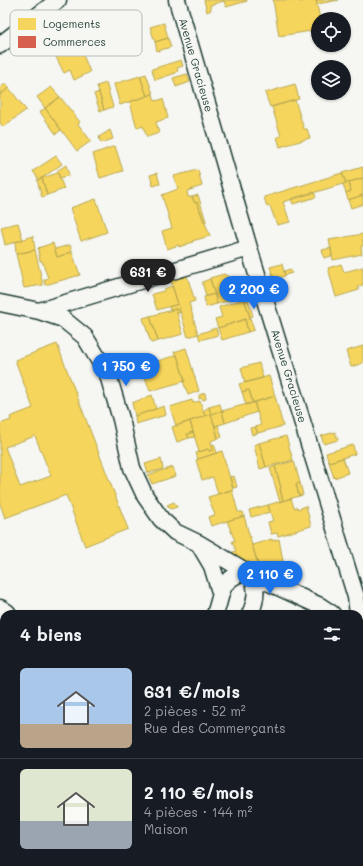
<!DOCTYPE html>
<html lang="fr">
<head>
<meta charset="utf-8">
<style>
	:root { --surface:#171b24; --page:#242831; --text:#f1f3f6; --muted:#9ea1a6; --line:#363941; --accent:#1a73e8 }
	body { margin:0; font-family:Mali,sans-serif; background:var(--page); color:var(--text); height:100vh; display:flex; flex-direction:column; font-size:15px; white-space:nowrap }
	* { box-sizing:border-box; margin:0 }
	p { font-size:13px; color:var(--muted) }
	.icon { flex:none; width:22px; height:22px; fill:none; stroke:currentColor; stroke-width:2; stroke-linecap:round; stroke-linejoin:round }
	.map { position:relative; flex:1; overflow:hidden }
	.side { position:absolute; left:0px; top:610px; width:363px; height:256px; display:flex; flex-direction:column; background:var(--surface); border-radius:12px 12px 0 0; box-shadow:0 1px 3px #0004 }
	.side>* { flex:none }
	.tools { position:absolute; left:311px; top:12px; display:grid; gap:8px }
	.tools a { display:grid; place-items:center; width:40px; height:40px; border-radius:50%; background:var(--surface); box-shadow:0 1px 3px #0004; font-size:20px }
	.price { position:absolute; translate:-50% -34px; padding:0 9px; border-radius:14px; background:var(--accent); color:#fff; font-size:13px; line-height:26px; filter:drop-shadow(0 1px 2px #0008) }
	.price::after { content:''; position:absolute; left:50%; top:24px; width:12px; height:9px; margin-left:-6px; background:inherit; clip-path:polygon(0 0,100% 0,50% 100%) }
	.price.selected { background:#222; color:#fff }
	ul { padding:0; list-style:none }
	li { display:flex; align-items:center; gap:12px; height:100px; padding:0 20px }
	li+li { border-top:1px solid var(--line) }
	li span { display:grid; place-items:center; flex:none; width:112px; height:80px; border-radius:6px; color:#555 }
	li>.icon { margin-inline-start:auto }
	span .icon { width:48px; height:48px; fill:#fffc; stroke-width:1 }
	li b { font-size:17px }
	h2 { display:flex; justify-content:space-between; align-items:center; height:48px; padding:0 20px; font-size:17px }
	.map>svg:first-child { display:block }
	.homes { fill:#f6d55c; stroke:#b6a750; fill-rule:evenodd }
	.shops { fill:#d6604d; stroke:#9f5646 }
	.lines { fill:none; stroke-linecap:round; stroke-linejoin:round }
	.minor-casing { stroke:#1f3d34; stroke-width:19 }
	.tertiary-casing { stroke:#1f3d34; stroke-width:23 }
	.minor { stroke:#f6f6f2; stroke-width:16 }
	.tertiary { stroke:#f6f6f2; stroke-width:20 }
	.labels { text-anchor:middle; stroke-width:4; stroke-linejoin:round; paint-order:stroke }
	.street-label { font-size:11px; fill:#1f3d34; stroke:#f6f6f2 }
	.key { fill:#f6f6f2; stroke:#b6beb9; stroke-width:1 }
	.key-label { font-size:11px; fill:#1f3d34 }
</style>
</head>
<body>
<div class="map">
<svg width="363" height="866" viewBox="0 0 363 866">
	<rect width="100%" height="100%" fill="#f6f6f2"/>
	<filter id="ink" filterUnits="userSpaceOnUse"><feTurbulence type="fractalNoise" baseFrequency=".025" numOctaves="2"/><feDisplacementMap in="SourceGraphic" scale="8" xChannelSelector="R" yChannelSelector="G"/><feConvolveMatrix kernelMatrix="1 2 1 2 8 2 1 2 1" color-interpolation-filters="sRGB"/></filter>
	<g filter="url(#ink)">
		<path class="homes" d="M204,0H247V1L226,7L224,1L210,5L211,10L207,12Z
			M273,0H299L300,2L305,1V0H316L320,19H318V30L279,36Z
			M316,0H339L317,4Z
			M164,23L168,38L155,42L150,27Z
			M168,38L171,47L157,51L155,42Z
			M66,40L73,54L81,50L90,72L74,80L70,70L64,73L51,47Z
			M181,60L183,66L177,68L178,71L176,72V73L155,80L152,69Z
			M146,74L153,94L147,96L140,76Z
			M187,74L190,82L176,87L173,78Z
			M140,76L147,96L120,105L114,84Z
			M106,83L113,107L104,110L97,86Z
			M5,84L9,88L0,95V88Z
			M295,84L299,99L270,107L265,93Z
			M51,87L60,97L45,108L37,97Z
			M9,88L26,110L3,127L0,123V95Z
			M99,92L104,110L100,111L94,94Z
			M153,94L155,101L163,99L168,118L156,122L159,133L147,137L143,126L137,128L130,102Z
			M60,97L80,122L78,124L91,141L77,151L45,108Z
			M295,100L304,129H307L310,138L280,147L277,137L281,136L272,107Z
			M45,108L61,130L56,134L40,112Z
			M110,130L113,139L101,143L99,137Z
			M115,146L123,171L100,178L93,154Z
			M56,156L62,164L39,180L33,171Z
			M66,165L69,175L60,178L57,171Z
			M363,167V178L346,183L342,173Z
			M198,170L202,186L187,191L188,197H192L195,203L197,202L210,236L192,241L193,242L179,247V245L167,249L162,231L172,228L162,195L178,189L174,176Z
			M58,173L64,189L47,195L42,178Z
			M157,173L160,184L153,186L150,175Z
			M342,173L346,183L283,202L290,222L277,225L270,206L267,207L264,197Z
			M42,178L47,195L42,197L37,180Z
			M363,178V195L348,200L346,193L351,191L349,182Z
			M349,182L351,191L346,193L343,184Z
			M314,192L316,197L293,204L291,199Z
			M198,195L206,221V222H204L197,202L195,203L192,197Z
			M363,195V204L351,208L348,200Z
			M96,199L107,232L81,241L70,208Z
			M18,223L23,240L5,245L1,227Z
			M363,234V246H361L362,254L333,260L329,240Z
			M33,236L35,250L16,254L15,242Z
			M53,243L57,257L72,252L80,275L45,285L44,280L48,278L42,261H40L38,248Z
			M70,245L72,252L57,257L55,249Z
			M331,248L332,256L324,258L322,250Z
			M35,250L43,285L24,288L16,254Z
			M282,264L285,276L274,279L270,267Z
			M341,264L344,272L363,267V285L358,286L359,290L336,297L328,268Z
			M290,269L292,273L285,275L284,271Z
			M224,274L240,283L244,296L217,304L210,278Z
			M187,276L195,301L189,303L198,334L188,337L171,281Z
			M210,279L215,294L206,296L202,282Z
			M172,286L178,304L157,310L152,294L164,291V289Z
			M215,294L217,304L206,307L204,297Z
			M244,299L250,318L218,328L215,319L222,317L219,307Z
			M248,300L253,316L250,317L245,301Z
			M178,304L180,313H177L176,309L170,310L169,307Z
			M176,309L183,334L158,341L150,316Z
			M150,316L158,341L151,343L143,318Z
			M250,318L254,330L248,332L245,319Z
			M245,319L248,332L222,340L218,328Z
			M216,328L218,335L200,340L198,334Z
			M57,344L128,529L85,546L66,495L5,518L0,504V424L11,420L10,417L33,408L15,360ZM35,436L51,476L20,487L5,447Z
			M363,346V363L351,367L346,351Z
			M186,348L199,391L188,395L183,381H185L177,355H175L174,352Z
			M177,355L185,381L150,391L141,366Z
			M259,363L263,378L245,383L241,368Z
			M269,376L275,396L253,403L249,390L242,392L239,384Z
			M249,390L253,403L246,405L242,392Z
			M205,393L206,399L203,400L202,398L199,399V395Z
			M152,395L156,409L135,416L132,403Z
			M275,396L283,426L258,433L255,427L261,425L254,402Z
			M192,400L193,403L200,401L205,416L176,426L170,407Z
			M254,402L257,412L225,423L222,411Z
			M220,404L222,411L211,414L209,407Z
			M164,406L166,415L136,424L135,416Z
			M209,407L211,414L205,416L203,411Z
			M222,411L225,423L215,426L211,414Z
			M211,414L218,438L211,441L213,450L209,451L208,449L199,452L190,421Z
			M190,421L193,432L187,434L189,438L177,442L172,427Z
			M218,425L222,437L218,438L215,426Z
			M255,427L258,433L252,435L250,428Z
			M193,432L195,437L189,438L187,434Z
			M335,432L338,440L324,444L321,436Z
			M286,436L293,460L266,467L259,443Z
			M259,443L266,467L260,469L254,445Z
			M214,444L217,453L198,459L196,453L208,449L209,451L213,450L212,445Z
			M353,445L355,454L329,462L326,453Z
			M222,451L233,489L218,494L213,477L202,480L196,460Z
			M343,458L348,473L334,478L329,462Z
			M161,459L163,469L148,473L145,464Z
			M294,461L300,483L296,484L299,496L283,501L280,489L281,488L275,466Z
			M275,466L281,488L280,489L283,501L280,502L270,468Z
			M173,467L176,476L152,484L148,475Z
			M234,476L237,487L233,488L230,477Z
			M300,483L303,495L299,496L296,484Z
			M232,490L238,512H243L244,516L211,526L208,517L215,515L208,497Z
			M291,498L294,508L297,507L298,509L306,506L311,526L278,536L277,533L271,534L268,522L273,521L268,505Z
			M174,502L177,507L171,509L167,505Z
			M268,505L270,512L251,517L249,510Z
			M244,516L252,545L260,569L230,553L236,551L232,541H235L227,521Z
			M272,539V541L279,539L283,561L258,565L252,545Z
			M359,651L363,652V662L359,661Z
			M4,721V735L2,736L0,733V723Z
			M363,721V757L361,761L359,759V727Z
			M0,735L4,744V757L0,759Z
			M72,862H88L99,866H70Z"/>
		<path class="shops" d="M176,862H224L220,866H174Z"/>
		<g class="lines">
			<defs>
				<path id="minor" d="M177,0L249,248L356,597L358,614
					M0,45L58,0
					M0,303L39,311L63,319L85,337L108,375L121,419L132,468L145,496L161,519L175,532L198,543L252,575L320,606L332,614
					M39,311L249,248
					M199,544L212,566L220,592
					M215,614C224,590 217,583 245,571
					M250,614C256,601 258,589 252,575
					M47,866L48,862"/>
				<path id="tertiary" d="M0,610L6,614
					M359,632L363,633"/>
			</defs>
			<use href="#minor" class="minor-casing"/>
			<use href="#tertiary" class="tertiary-casing"/>
			<use href="#minor" class="minor"/>
			<use href="#tertiary" class="tertiary"/>
		</g>
	</g>
	<g class="labels">
		<g class="street-label">
			<text transform="translate(196 65) rotate(74)" y="4">Avenue Gracieuse</text>
			<text transform="translate(289 376) rotate(73)" y="4">Avenue Gracieuse</text>
		</g>
	</g>
	<rect x="10" y="10" width="132" height="46" rx="6" class="key"/>
	<rect x="18" y="18" width="18" height="12" fill="#f6d55c"/>
	<rect x="18" y="36" width="18" height="12" fill="#d6604d"/>
	<g class="key-label">
		<text x="43" y="28">Logements</text>
		<text x="43" y="46">Commerces</text>
	</g>
</svg>
<div class="tools">
<a><svg class="icon" aria-label="locate" viewBox="0 0 24 24"><circle cx="12" cy="12" r="6"/><path d="M12 2v4M12 18v4M2 12h4M18 12h4"/></svg></a>
<a><svg class="icon" aria-label="layers" viewBox="0 0 24 24"><path d="M12 4l9 5-9 5-9-5zM3 14l9 5 9-5"/></svg></a>
</div>
<b class="price selected" style="left:148px;top:293px">631 €</b>
<b class="price" style="left:254px;top:310px">2 200 €</b>
<b class="price" style="left:126px;top:387px">1 750 €</b>
<b class="price" style="left:270px;top:595px">2 110 €</b>
<section class="side">
<h2>4 biens<svg class="icon" aria-label="filters" viewBox="0 0 24 24"><path d="M4 7h16M4 17h16"/><circle cx="9" cy="7" r="2"/><circle cx="15" cy="17" r="2"/></svg></h2>
<ul>
<li><span style="background:linear-gradient(#a9c7e8 70%,#b9a48a 0)"><svg class="icon" aria-label="home" viewBox="0 0 24 24"><path d="M3 11l9-7 9 7M6 9v11h12V9"/></svg></span><div><b>631 €/mois</b><p>2 pièces · 52 m²</p><p>Rue des Commerçants</p></div></li>
<li><span style="background:linear-gradient(#dfe7d0 65%,#9aa5b1 0)"><svg class="icon" aria-label="home" viewBox="0 0 24 24"><path d="M3 11l9-7 9 7M6 9v11h12V9"/></svg></span><div><b>2 110 €/mois</b><p>4 pièces · 144 m²</p><p>Maison</p></div></li>
</ul>
</section>
</div>
</body>
</html>
